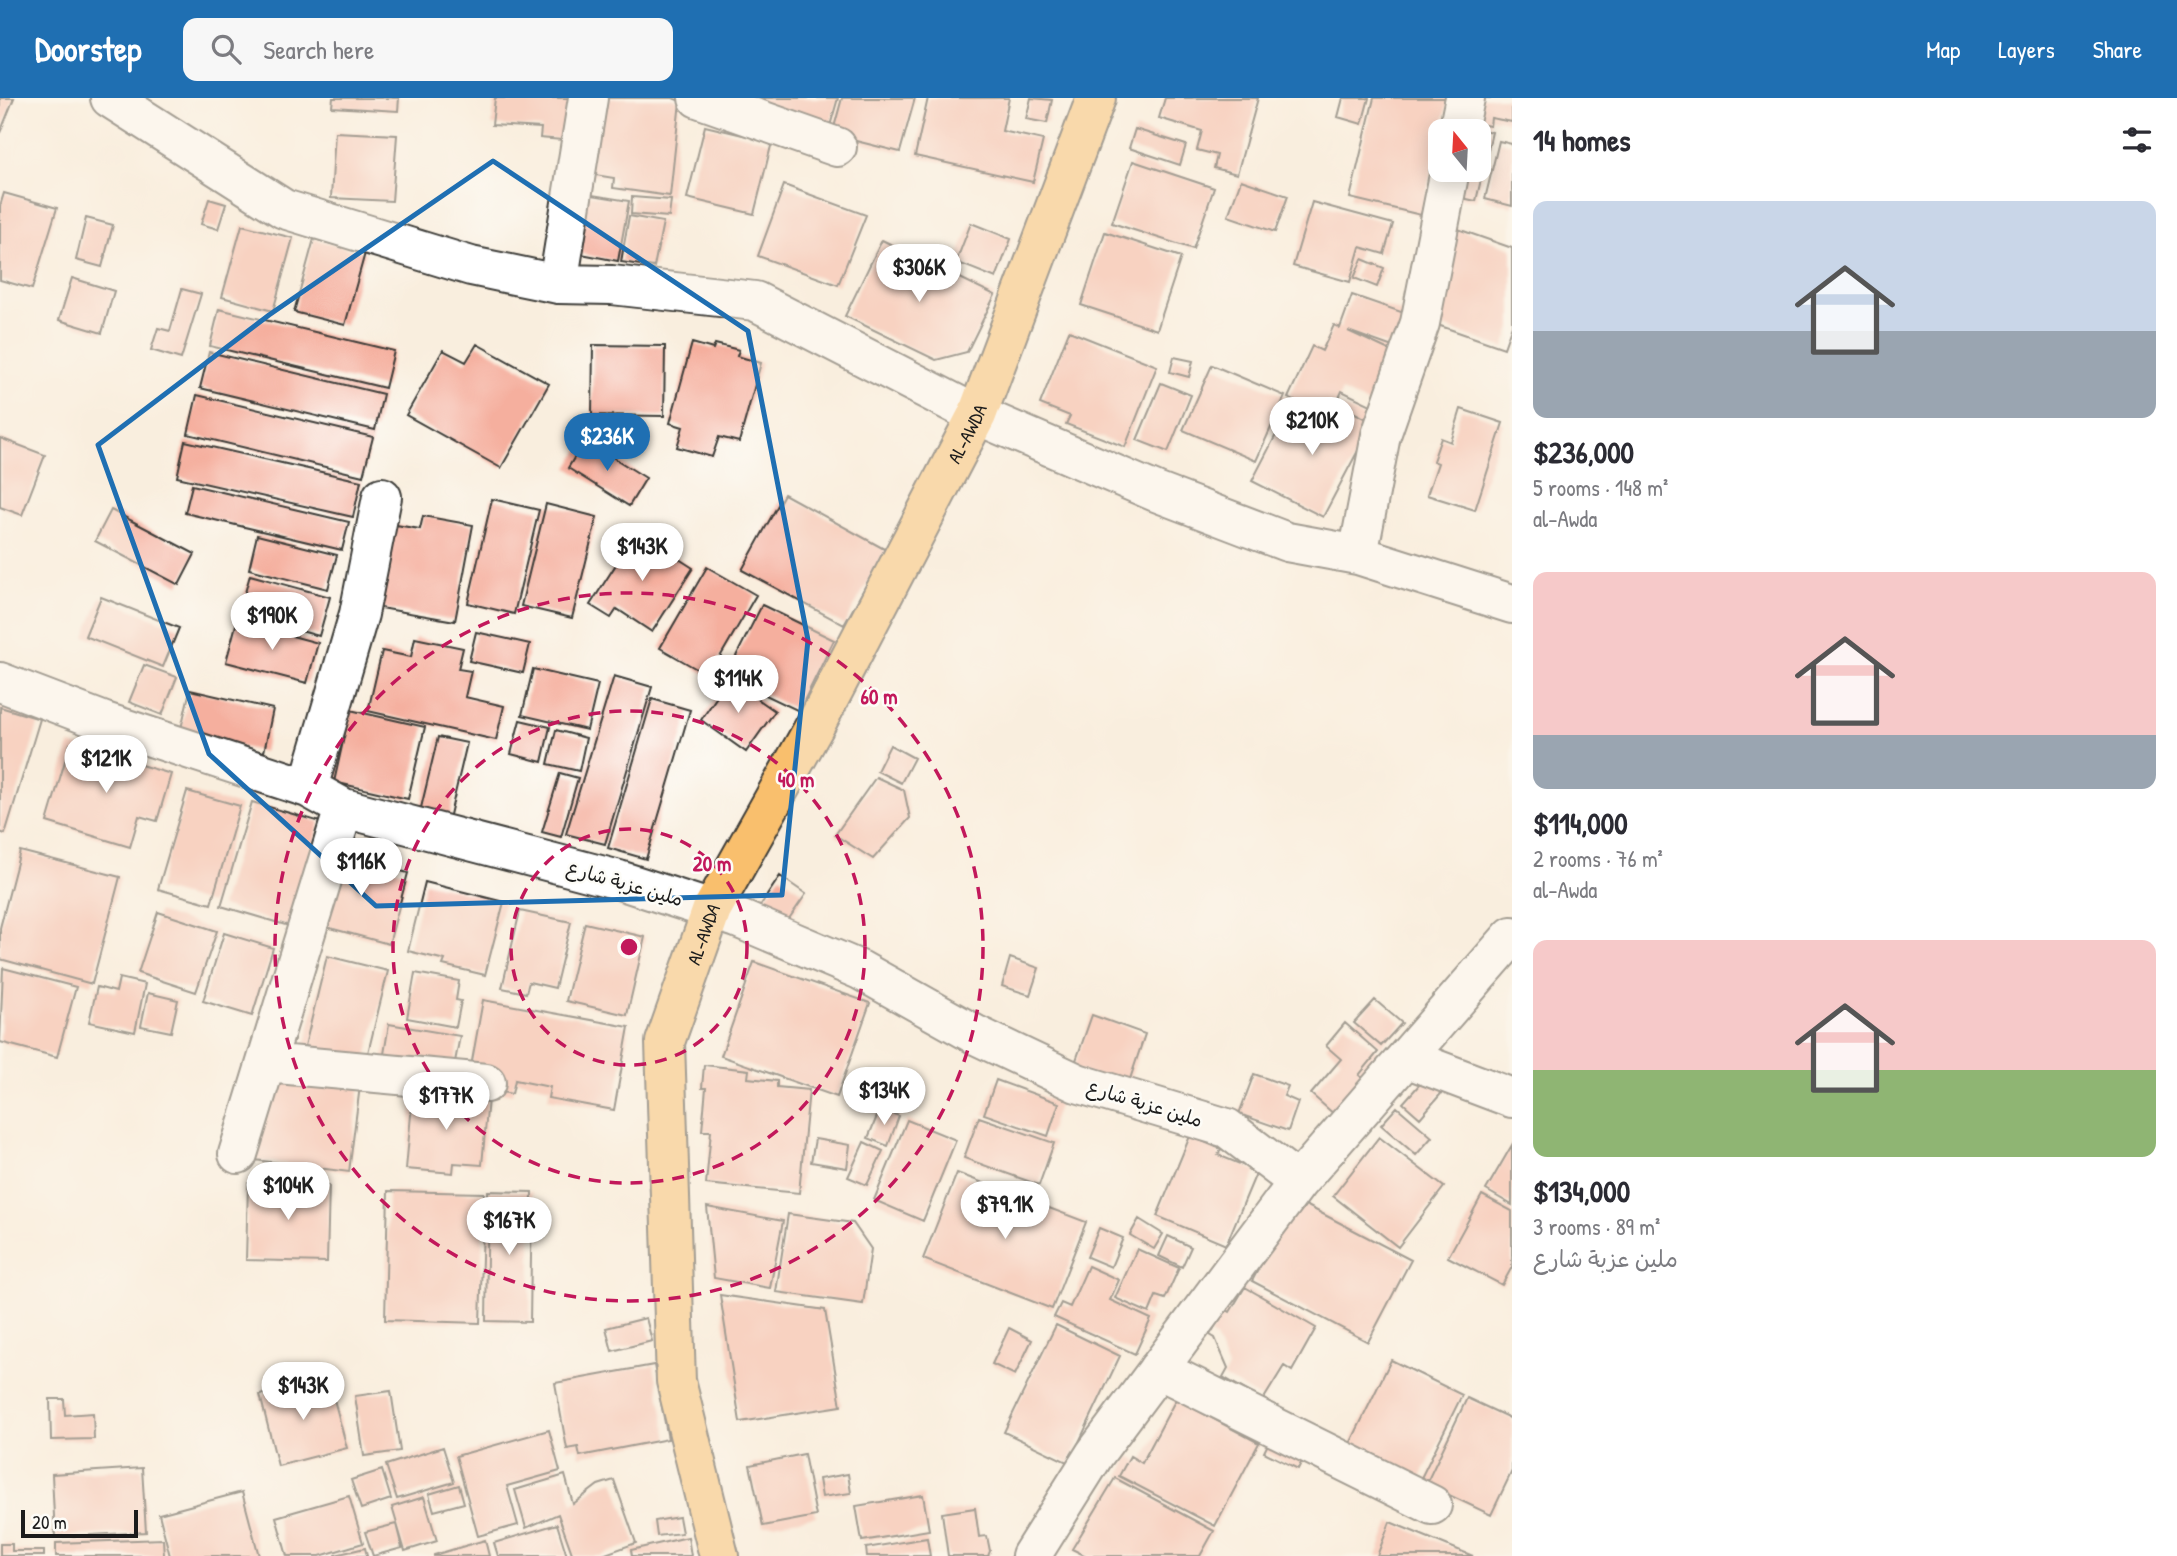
<!DOCTYPE html>
<html lang="en">
<head>
<meta charset="utf-8">
<style>
	:root { --surface:#fff; --page:#f7f7f7; --text:#2b2b33; --muted:#7c7c81; --accent:#1f6fb2 }
	body { margin:0; font-family:"Patrick Hand","Playpen Sans Arabic",sans-serif; background:var(--page); color:var(--text); height:100vh; display:flex; flex-direction:column; font-size:26px; white-space:nowrap }
	* { box-sizing:border-box; margin:0 }
	p { font-size:23px; color:var(--muted) }
	.icon { flex:none; width:38px; height:38px; fill:none; stroke:currentColor; stroke-width:2; stroke-linecap:round; stroke-linejoin:round }
	.map { position:relative; flex:1; overflow:hidden }
	.panel { display:flex; flex-direction:column; background:var(--surface); width:665px }
	.panel>* { flex:none }
	.needle { width:46px; rotate:342deg }
	.tools { position:absolute; left:1428px; top:21px; display:grid; gap:14px }
	.tools a { display:grid; place-items:center; width:63px; height:63px; border-radius:14px; background:var(--surface); box-shadow:0 4px 18px #0003; font-size:35px }
	.scale { position:absolute; left:21px; bottom:18px; width:117px; box-sizing:border-box; padding-left:7px; border:4px solid #1c1c1c; border-top:0; font-size:19px; line-height:24px; white-space:nowrap; color:#1c1c1c; -webkit-text-stroke:5px #fdfcf7; paint-order:stroke }
	.price { position:absolute; translate:-50% -60px; padding:0 16px; border-radius:24px; background:#fff; color:#222; font-size:23px; line-height:46px; filter:drop-shadow(0 2px 4px #0008) }
	.price::after { content:''; position:absolute; left:50%; top:42px; width:21px; height:16px; margin-left:-10px; background:inherit; clip-path:polygon(0 0,100% 0,50% 100%) }
	.price.active { background:var(--accent); color:#fff }
	ul { padding:0; list-style:none }
	li { display:grid; align-content:center; gap:14px; height:371px; padding:0 21px }
	li span { display:grid; place-items:center; height:217px; border-radius:14px; color:#555 }
	li>.icon { margin-inline-start:auto }
	span .icon { width:126px; height:126px; fill:#fffc; stroke-width:1 }
	li b { font-size:30px }
	h2 { display:flex; justify-content:space-between; align-items:center; height:84px; padding:0 21px; font-size:30px }
	header { display:flex; align-items:center; gap:42px; box-sizing:border-box; height:98px; padding:0 35px; background:var(--accent); color:#fff }
	header strong { font-size:33px }
	nav { display:flex; gap:38px; margin-inline-start:auto; font-size:24px }
	.search { width:490px; height:63px; background:var(--page); display:flex; align-items:center; gap:18px; box-sizing:border-box; padding:0 24px; border-radius:14px; color:var(--muted); font-size:26px }
	main { display:flex; flex:1; min-height:0 }
	.map>svg:first-child { display:block }
	.building { fill:#f5af9e }
	.lines { fill:none; stroke-linecap:round; stroke-linejoin:round }
	.minor-casing { stroke:#3d3c39; stroke-width:42 }
	.major-casing { stroke:#3d3c39; stroke-width:42 }
	.minor { stroke:#fff; stroke-width:38 }
	.major { stroke:#f9bf6d; stroke-width:38 }
	.marked { fill:none; stroke:#1f6fb2; stroke-width:5; stroke-linejoin:round }
	.ring { fill:none; stroke:#c2185b; stroke-width:3.5; stroke-dasharray:12 9 }
	.labels { text-anchor:middle; stroke-width:5; stroke-linejoin:round; paint-order:stroke }
	.street-label { font-size:19px; fill:#1c1c1c; stroke:#fdfcf7 }
	.centre { fill:#c2185b; stroke:#fdfcf7; stroke-width:3.5 }
	.ring-label { font-size:21px; text-anchor:middle; font-weight:bold; fill:#c2185b; stroke:#fdfcf7; stroke-width:5; stroke-linejoin:round; paint-order:stroke }
</style>
</head>
<body>
<header>
<strong>Doorstep</strong>
<div class="search"><svg class="icon" aria-label="search" viewBox="0 0 24 24"><circle cx="10" cy="10" r="6"/><path d="M15 15l6 6"/></svg>Search here</div>
<nav><a>Map</a><a>Layers</a><a>Share</a></nav>
</header>
<main>
<div class="map">
<svg width="1512" height="1458" viewBox="0 0 1512 1458">
	<rect width="100%" height="100%" fill="#fdfcf7"/>
	<filter id="ink" filterUnits="userSpaceOnUse"><feTurbulence type="fractalNoise" baseFrequency=".0143" numOctaves="2"/><feDisplacementMap in="SourceGraphic" scale="14" xChannelSelector="R" yChannelSelector="G"/><feConvolveMatrix kernelMatrix="1 2 1 2 8 2 1 2 1" color-interpolation-filters="sRGB"/></filter>
	<filter id="wash" filterUnits="userSpaceOnUse"><feTurbulence type="fractalNoise" baseFrequency=".00686" numOctaves="4" result="noise"/><feDisplacementMap in="SourceGraphic" scale="28" xChannelSelector="R" yChannelSelector="G"/><feGaussianBlur stdDeviation="1.57" result="paint"/><feColorMatrix in="noise" values="0 0 0 0 0 0 0 0 0 0 0 0 0 0 0 0 0 1.4 0 .05"/><feComposite in="paint" operator="in"/></filter>
	<g filter="url(#wash)">
		<rect width="100%" height="100%" fill="#f9eede"/>
		<g id="blocks">
			<path class="building" d="M0,0H14L0,35Z
				M333,0H399L398,13L332,9Z
				M495,0H584L581,34L563,32L562,42L540,40L541,30L492,27Z
				M597,0H673L680,3L670,98L613,90L614,80L589,76Z
				M737,0H838L830,28Z
				M842,0H915L900,54L832,37Z
				M928,0H1009L1002,33L1043,42L1033,84L915,58Z
				M1031,0L1052,2L1047,25L1026,21Z
				M1165,0H1258L1237,76L1214,70L1217,57L1197,52L1202,33L1159,20Z
				M1343,0H1369L1362,26L1338,19Z
				M1374,0H1449L1421,117L1350,100Z
				M1472,0H1512V24L1491,20L1490,28L1468,24Z
				M705,28L772,44L754,116L687,100Z
				M1464,28L1492,34L1476,103L1448,97L1454,72H1479V33H1463Z
				M1135,31L1186,47L1180,67L1129,50Z
				M335,34L397,37L392,103L331,100Z
				M1499,43L1512,46V108L1485,101Z
				M1133,63L1214,90L1193,151L1112,125Z
				M1241,82L1288,98L1275,134L1228,118Z
				M784,87L866,117L838,187L758,158Z
				M4,95L57,110L32,191L0,182V108Z
				M586,96L629,103L618,163L576,155Z
				M632,99L671,102L669,119L631,116Z
				M209,101L226,106L218,131L201,126Z
				M1312,104L1393,126L1384,156L1360,149L1350,184L1293,168Z
				M629,118L663,124L654,169L621,164Z
				M86,120L113,127L102,169L76,162Z
				M971,125L1011,141L996,180L956,164Z
				M242,127L293,140L273,213L222,199Z
				M1455,130L1512,150V227L1504,250L1429,224Z
				M1105,134L1181,159L1157,232L1081,207Z
				M314,141L365,155L345,227L294,214Z
				M882,142L995,197L967,254L936,262L845,218Z
				M1362,161L1384,170L1377,189L1354,180Z
				M72,180L114,193L102,235L59,222Z
				M182,191L201,196L181,261L151,252L158,230L170,233Z
				M1352,197L1410,217L1398,251L1348,233L1402,258L1377,310L1342,293L1330,320L1288,300L1312,248L1322,253L1334,227L1340,230Z
				M219,211L394,253L385,290L210,248Z
				M1069,233L1157,268L1125,349L1066,326L1070,318L1040,306Z
				M692,245L713,251L715,246L739,252L737,258L761,265L739,344L719,339L712,359L677,349L683,329L670,325Z
				M477,246L549,286L501,370L406,317L443,252L466,264Z
				M593,247L665,248L664,318L592,317Z
				M209,254L383,296L375,332L200,290Z
				M1174,259L1193,263L1189,279L1170,274Z
				M1212,267L1285,298L1256,363L1183,332Z
				M1161,285L1191,297L1168,354L1137,342Z
				M197,297L373,339L363,378L188,336Z
				M1292,306L1333,327L1343,309L1373,324L1323,419L1252,383Z
				M1461,311L1503,325L1475,412L1427,397L1438,365L1433,363L1441,340L1451,344Z
				M0,340L45,357L22,417L0,409Z
				M585,342L646,380L629,408L568,370Z
				M185,343L361,383L353,419L177,379Z
				M192,387L349,424L342,452L185,415Z
				M784,396L886,452L844,527L742,472Z
				M492,401L539,412L514,516L468,505Z
				M546,406L597,419L572,520L521,508Z
				M111,412L195,456L179,487L95,443Z
				M423,418L473,427L455,523L375,509L390,426L420,431Z
				M637,434L693,470L652,534L617,511L611,520L590,507Z
				M257,437L337,457L328,491L249,471Z
				M707,469L756,497L709,578L660,550Z
				M250,477L330,499L319,538L239,516Z
				M101,499L179,530L163,569L85,538Z
				M762,507L834,542L799,613L726,578Z
				M237,523L318,545L307,585L226,564Z
				M476,534L530,546L523,575L469,563Z
				M415,540L463,550L458,571L471,573L465,599L504,608L496,642L368,613L382,553L411,559Z
				M144,567L177,579L162,617L129,604Z
				M533,571L598,586L587,632L522,617Z
				M614,578L652,589L605,746L566,736Z
				M729,581L775,613L746,654L701,622Z
				M190,592L273,611L264,654L180,635Z
				M652,601L690,612L646,761L608,750Z
				M0,609L40,621L5,736L0,734Z
				M350,612L425,629L408,701L334,684Z
				M520,622L550,629L542,664L511,656Z
				M556,632L586,640L579,673L548,666Z
				M438,639L467,645L449,721L420,714Z
				M70,646L171,676L157,723L139,718L130,749L47,724Z
				M890,647L914,660L901,685L877,673Z
				M560,675L578,680L561,739L542,734Z
				M876,679L904,692L910,720L873,761L835,737Z
				M187,693L240,708L211,806L158,791Z
				M252,704L320,724L289,828L221,808Z
				M20,753L120,779L92,886L0,861V830Z
				M334,755L408,775L389,846L315,826Z
				M780,778L806,796L786,825L760,808Z
				M425,784L504,804L485,877L443,867L445,862L408,853Z
				M520,813L571,824L555,890L529,884L526,895L502,890Z
				M158,814L217,833L196,894L138,875Z
				M585,825L645,839L627,917L566,903Z
				M224,835L273,850L252,918L203,903Z
				M327,858L388,873L366,963L305,948Z
				M1010,860L1039,870L1030,897L1002,888Z
				M754,864L870,905L837,999L721,958Z
				M3,870L76,889L57,959L0,944Z
				M415,875L459,883L456,902L461,903L456,929L407,920Z
				M119,880L145,886L135,934L89,924L97,889L116,894Z
				M148,895L178,902L171,934L141,928Z
				M483,902L629,929L614,1012L548,1000L550,989L515,982L512,996L487,991L470,974Z
				M1375,902L1402,925L1381,948L1354,925Z
				M1092,917L1145,936L1127,990L1073,971Z
				M1345,925L1378,954L1359,977L1365,982L1335,1017L1311,996L1341,961L1326,948Z
				M389,926L460,938L453,974L383,962Z
				M259,967L361,980L349,1074L247,1061Z
				M704,967L749,972L748,980L777,983V989L809,992L799,1095L706,1086L711,1033H702L706,990H702Z
				M1254,976L1288,988L1284,998L1298,1004L1288,1033L1239,1016Z
				M1428,977L1445,991L1420,1020L1403,1005Z
				M996,982L1059,1005L1048,1038L984,1016Z
				M413,995L488,1001L482,1067L454,1065L453,1075L406,1071Z
				M1397,1009L1432,1039L1416,1057L1381,1027Z
				M880,1011L899,1018L888,1048L868,1040Z
				M979,1019L1054,1045L1039,1087L964,1060Z
				M907,1022L956,1042L923,1123L874,1102Z
				M1190,1038L1221,1051L1218,1057L1257,1073L1226,1147L1157,1118Z
				M1379,1039L1444,1089L1398,1149L1333,1098Z
				M815,1041L850,1047L847,1070L811,1064Z
				M864,1044L883,1053L867,1087L848,1079Z
				M1512,1047V1107L1486,1092Z
				M957,1075L1086,1124L1052,1211L923,1161Z
				M248,1085L329,1087L327,1164L246,1162Z
				M388,1093L484,1095L480,1225L385,1222Z
				M488,1093L532,1094L530,1224L486,1223Z
				M1482,1097L1512,1113V1169L1502,1187L1448,1159Z
				M1296,1102L1411,1162L1368,1244L1252,1183Z
				M707,1109L783,1123L770,1190L714,1180Z
				M788,1116L853,1125L871,1151L863,1206L776,1194Z
				M1139,1121L1163,1136L1154,1151L1130,1137Z
				M1099,1130L1123,1140L1111,1169L1087,1159Z
				M1168,1138L1191,1149L1182,1169L1159,1158Z
				M1137,1151L1179,1170L1165,1201L1156,1198L1149,1215L1115,1200Z
				M1088,1168L1119,1182L1110,1202L1151,1221L1135,1256L1054,1219L1061,1205L1070,1209Z
				M1245,1189L1316,1230L1292,1273L1284,1268L1263,1302L1223,1279L1228,1270L1215,1240L1210,1237L1225,1211L1230,1214Z
				M720,1197L825,1212L841,1308L740,1324Z
				M646,1220L652,1243L612,1253L606,1230Z
				M1056,1227L1120,1258L1069,1365L1004,1334Z
				M1009,1230L1032,1242L1015,1277L992,1266Z
				M1391,1262L1462,1297L1420,1382L1349,1348Z
				M654,1267L668,1341L580,1358L578,1349L567,1351L555,1285Z
				M328,1279L347,1350L278,1368L260,1297Z
				M391,1293L400,1353L364,1358L355,1298Z
				M1467,1300L1512,1321V1373L1491,1417L1426,1386Z
				M50,1301H64L65,1317L93,1315L94,1341L51,1342Z
				M1176,1301L1259,1345L1215,1428L1119,1378L1130,1358L1142,1365Z
				M549,1332L560,1373L507,1388L518,1427L478,1438L456,1358Z
				M1273,1336L1307,1353L1298,1371L1264,1354Z
				M443,1349L454,1384L397,1401L386,1367Z
				M804,1356L816,1418L763,1428L750,1367Z
				M142,1370L146,1434L55,1439L52,1376Z
				M382,1372L391,1401L361,1411L351,1382Z
				M848,1376L851,1395L822,1399L819,1381Z
				M565,1377L573,1406L598,1387L614,1382L636,1445L600,1458H573L558,1416L526,1430L515,1392Z
				M1115,1380L1214,1433L1200,1458H1086L1072,1451Z
				M459,1387L464,1405L434,1413L429,1396Z
				M242,1394L259,1458H170L159,1416Z
				M923,1397L929,1432L862,1443L856,1408Z
				M349,1398L363,1445L320,1458H287L276,1419Z
				M424,1399L437,1443L405,1453L392,1409Z
				M975,1410L979,1439L987,1438L990,1453L988,1458H948L942,1415Z
				M679,1419L682,1435L657,1438L655,1423Z
				M1390,1424L1473,1458H1377Z
				M396,1426L402,1450L373,1458L365,1434Z
				M557,1426L567,1458H498L494,1445Z
				M688,1439L691,1458H632L631,1452Z
				M927,1440L930,1458H867L866,1450Z
				M163,1441L164,1458H56V1445Z
				M485,1442L489,1458H434V1457Z
				M0,1446H12V1453H44V1458H0Z
				M365,1450L367,1458H335V1457Z"/>
		</g>
	</g>
	<g filter="url(#ink)">
		<use href="#blocks" fill-opacity="0" stroke="#3d3c39" stroke-width="2"/>
		<g class="lines">
			<defs>
				<path id="minor" d="M110,0L284,111L471,168L558,186L612,187L755,203L977,317L1156,394L1287,444L1358,457L1512,506
					M698,0L837,49
					M1458,33L1465,0
					M558,186L588,0
					M1358,457L1381,337L1420,225L1450,72
					M0,584L105,624L308,690L344,710L619,782L737,820L860,872L976,937L1077,985L1227,1030L1298,1084
					M308,690L359,516L382,399
					M1406,960L1512,1000
					M267,965L486,985
					M238,1056L344,710
					M1158,1271L1432,1407
					M1031,1458L1095,1356L1298,1084L1512,838"/>
				<g id="major">
					<path id="s1" d="M719,1458L676,1283L665,944L712,811L817,624L977,317L1096,0"/>
				</g>
			</defs>
			<use href="#minor" class="minor-casing"/>
			<use href="#major" class="major-casing"/>
			<use href="#minor" class="minor"/>
			<use href="#major" class="major"/>
		</g>
	</g>
	<path d="M0 0H1512V1458H0ZM493,63L748,233L808,542L782,797L376,808L209,656L98,347L269,217Z" fill="#f9eede" fill-opacity=".55" fill-rule="evenodd"/>
	<path class="marked" d="M493,63L748,233L808,542L782,797L376,808L209,656L98,347L269,217Z"/>
	<g class="ring">
		<circle cx="629" cy="849" r="118"/>
		<circle cx="629" cy="849" r="236"/>
		<circle cx="629" cy="849" r="354"/>
	</g>
	<g class="labels">
		<g class="street-label">
			<text dy="7" stroke="none"><textPath href="#s1" startOffset="1200">AL-AWDA</textPath></text>
			<text transform="translate(625 785) rotate(16)" y="7">ملين عزبة شارع</text>
			<text dy="7" stroke="none"><textPath href="#s1" startOffset="634">AL-AWDA</textPath></text>
			<text transform="translate(1145 1005) rotate(17)" y="7">ملين عزبة شارع</text>
		</g>
	</g>
	<circle cx="629" cy="849" r="10" class="centre"/>
	<g class="ring-label">
		<text x="879" y="606">60 m</text>
		<text x="796" y="689">40 m</text>
		<text x="712" y="773">20 m</text>
	</g>
</svg>
<div class="tools">
<a><svg class="needle" viewBox="-14 -14 28 28"><path d="M0-13l5 13h-10z" fill="#e53935"/><path d="M0 13l5-13h-10z" fill="#7c7c81"/></svg></a>
</div>
<div class="scale">20 m</div>
<b class="price" style="left:919px;top:206px">$306K</b>
<b class="price" style="left:1312px;top:359px">$210K</b>
<b class="price active" style="left:607px;top:375px">$236K</b>
<b class="price" style="left:642px;top:485px">$143K</b>
<b class="price" style="left:272px;top:554px">$190K</b>
<b class="price" style="left:738px;top:617px">$114K</b>
<b class="price" style="left:106px;top:697px">$121K</b>
<b class="price" style="left:361px;top:800px">$116K</b>
<b class="price" style="left:884px;top:1029px">$134K</b>
<b class="price" style="left:446px;top:1034px">$177K</b>
<b class="price" style="left:288px;top:1124px">$104K</b>
<b class="price" style="left:1005px;top:1143px">$79.1K</b>
<b class="price" style="left:509px;top:1159px">$167K</b>
<b class="price" style="left:303px;top:1324px">$143K</b>
</div>
<section class="panel">
<h2>14 homes<svg class="icon" aria-label="filters" viewBox="0 0 24 24"><path d="M4 7h16M4 17h16"/><circle cx="9" cy="7" r="2"/><circle cx="15" cy="17" r="2"/></svg></h2>
<ul>
<li><span style="background:linear-gradient(#c9d6e8 60%,#9aa5b1 0)"><svg class="icon" aria-label="home" viewBox="0 0 24 24"><path d="M3 11l9-7 9 7M6 9v11h12V9"/></svg></span><div><b>$236,000</b><p>5 rooms · 148 m²</p><p>al-Awda</p></div></li>
<li><span style="background:linear-gradient(#f6c9c9 75%,#9aa5b1 0)"><svg class="icon" aria-label="home" viewBox="0 0 24 24"><path d="M3 11l9-7 9 7M6 9v11h12V9"/></svg></span><div><b>$114,000</b><p>2 rooms · 76 m²</p><p>al-Awda</p></div></li>
<li><span style="background:linear-gradient(#f6c9c9 60%,#8fb573 0)"><svg class="icon" aria-label="home" viewBox="0 0 24 24"><path d="M3 11l9-7 9 7M6 9v11h12V9"/></svg></span><div><b>$134,000</b><p>3 rooms · 89 m²</p><p>ملين عزبة شارع</p></div></li>
</ul>
</section>
</main>
</body>
</html>
